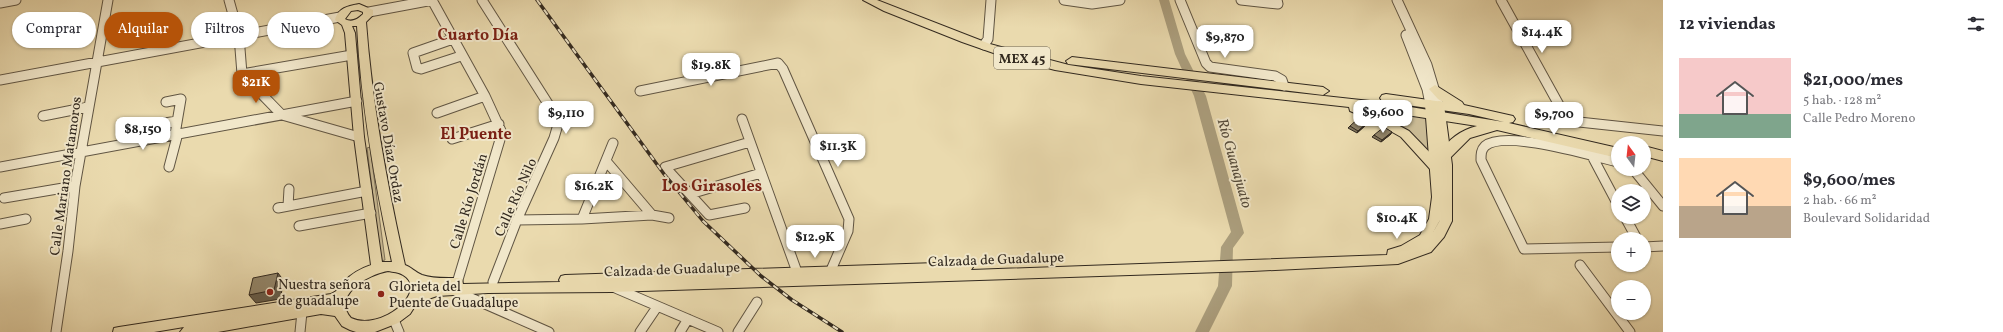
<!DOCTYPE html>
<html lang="es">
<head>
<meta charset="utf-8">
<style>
	:root { --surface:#fff; --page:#f2f2f3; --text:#2b2b33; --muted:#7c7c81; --accent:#b45309 }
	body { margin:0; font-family:Vollkorn,serif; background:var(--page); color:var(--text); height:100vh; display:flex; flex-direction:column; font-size:15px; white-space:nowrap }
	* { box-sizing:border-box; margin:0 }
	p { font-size:13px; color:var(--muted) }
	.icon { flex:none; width:22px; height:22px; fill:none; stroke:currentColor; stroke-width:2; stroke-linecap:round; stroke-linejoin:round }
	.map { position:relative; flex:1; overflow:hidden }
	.drawer { display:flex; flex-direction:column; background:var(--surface); width:340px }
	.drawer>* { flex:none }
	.guide { position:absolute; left:12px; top:12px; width:380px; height:36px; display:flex; gap:8px }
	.needle { width:26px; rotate:345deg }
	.tools { position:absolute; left:1611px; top:136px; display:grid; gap:8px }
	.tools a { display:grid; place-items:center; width:40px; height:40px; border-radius:50%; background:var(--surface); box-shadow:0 1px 3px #0004; font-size:20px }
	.price { position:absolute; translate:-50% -34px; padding:0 9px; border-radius:8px; background:#fff; color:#222; font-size:13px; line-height:26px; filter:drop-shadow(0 1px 2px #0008) }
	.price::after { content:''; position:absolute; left:50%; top:24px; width:12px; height:9px; margin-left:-6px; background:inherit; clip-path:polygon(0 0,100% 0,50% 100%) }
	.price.current { background:var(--accent); color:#fff }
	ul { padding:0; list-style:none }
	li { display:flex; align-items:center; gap:12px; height:100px; padding:0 16px }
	li span { display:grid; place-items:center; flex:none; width:112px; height:80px; border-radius:0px; color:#555 }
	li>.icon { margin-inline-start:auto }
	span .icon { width:48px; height:48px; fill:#fffc; stroke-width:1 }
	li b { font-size:17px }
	h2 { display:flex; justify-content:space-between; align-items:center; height:48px; padding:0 16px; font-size:17px }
	.pill { padding:0 14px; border-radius:18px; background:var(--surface); box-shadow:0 1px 3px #0004; font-size:14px; line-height:36px }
	.pill.current { background:var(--accent); color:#fff }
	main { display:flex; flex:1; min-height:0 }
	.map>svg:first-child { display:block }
	.green { fill:#cbbc96; stroke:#7e725a }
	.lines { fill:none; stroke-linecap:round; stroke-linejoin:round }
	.river { fill:#ab9e7d; fill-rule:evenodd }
	.minor-casing { stroke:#605543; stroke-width:11 }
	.major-casing { stroke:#32291f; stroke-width:2 }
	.highway-casing { stroke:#32291f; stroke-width:2 }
	.minor { stroke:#f1e7ca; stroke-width:9 }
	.major { fill:#eadaae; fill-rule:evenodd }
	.highway { fill:#eadaae; fill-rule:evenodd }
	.rail-casing { stroke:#32291f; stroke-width:3.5 }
	.rail { stroke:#f1e7ca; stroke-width:2; stroke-dasharray:6; stroke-linecap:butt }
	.wall { fill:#7e725a; stroke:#32291f }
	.shaded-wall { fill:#665d4a; stroke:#32291f }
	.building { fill:#928569; stroke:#32291f }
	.poi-dot { fill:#8f2418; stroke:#f1e7ca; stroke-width:1.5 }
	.labels { text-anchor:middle; stroke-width:4; stroke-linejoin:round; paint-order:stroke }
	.shield { fill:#f1e7ca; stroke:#6b6252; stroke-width:1 }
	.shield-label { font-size:13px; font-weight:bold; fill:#32291f }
	.street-label { font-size:14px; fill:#32291f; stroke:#f1e7ca }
	.poi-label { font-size:14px; fill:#32291f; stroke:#f1e7ca; text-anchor:start }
	.water-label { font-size:15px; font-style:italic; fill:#564c3b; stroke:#f1e7ca }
	.quarter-label { font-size:16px; font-weight:bold; fill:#7a1f14; stroke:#f1e7ca }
</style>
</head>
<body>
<main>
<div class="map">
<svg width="1663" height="332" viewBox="0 0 1663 332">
	<rect width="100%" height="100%" fill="#eadaae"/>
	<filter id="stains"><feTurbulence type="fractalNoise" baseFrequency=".005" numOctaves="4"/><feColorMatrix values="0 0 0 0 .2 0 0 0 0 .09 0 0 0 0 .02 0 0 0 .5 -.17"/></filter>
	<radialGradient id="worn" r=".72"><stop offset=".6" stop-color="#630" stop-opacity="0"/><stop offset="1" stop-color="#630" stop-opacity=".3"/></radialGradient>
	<path class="green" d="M1370,111L1405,117L1426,116L1429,154Z
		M370,147L385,260L381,261L367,148Z"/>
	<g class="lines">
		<path class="river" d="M1159,0H1169L1185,54L1206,96L1244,233L1233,248L1232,286L1209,332H1195L1218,286L1221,247L1231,232L1194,96L1175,54Z"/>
		<defs>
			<path id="minor" d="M229,0L239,36L242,74L282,115L359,137
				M432,0L485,96L502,133L457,283
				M482,0L559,121L554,138L517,220L493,282
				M1064,0L1092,4L1120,0
				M1180,0L1206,63L1210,67L1275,76L1282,80L1284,86
				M1241,0L1278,4L1277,0
				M1397,0L1427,65L1439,105
				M1501,0L1564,114L1579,122L1663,131
				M0,3L16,0
				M369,12L433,0
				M1406,35L1427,89L1430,104
				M453,39L413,53L417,68L421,69L461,56
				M984,45L988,39L991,0
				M242,74L352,55
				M0,80L340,17
				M640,91L778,63L783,69L849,219L848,231L828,277
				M166,102L181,99L175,134
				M437,113L485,96
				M43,116L88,107
				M742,119L797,272
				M159,124L177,121
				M452,139L499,124
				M1592,156L1618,205
				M606,161L652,215
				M1618,162C1592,156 1505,129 1485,146C1481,150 1481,154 1481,160L1524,249L1618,247
				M0,167L357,101
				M169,167L178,133
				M1633,169L1663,206
				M690,194L761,173
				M4,198L75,186
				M288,206L289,189
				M278,208L367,191
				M745,208L709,215L665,167L750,142
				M1625,217L1637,239
				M582,219L613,143
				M517,220L582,219L652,215L669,218
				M0,224L26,219
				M299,226L371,213
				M1644,247L1663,246
				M1580,265L1630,332
				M613,287L718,332
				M453,290L549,332
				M394,320L399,332
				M56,332L68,251L75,186L108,0
				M300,332L302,312
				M640,332L657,307
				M680,332L688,319
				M738,332L757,302"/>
			<path id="major" d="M359,4L373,10V15L366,22C372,104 387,184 405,265C411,267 415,272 422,275C433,279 446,278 458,278L462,279L463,284L560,282L559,280L561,276L565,275L967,262L971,264L973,267L971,270L1387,255L1388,250L1401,246L1420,235L1429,219L1432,197L1425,104L1430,100L1435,103L1439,101L1443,102L1444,105L1452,165V221L1444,237L1431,252L1398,264L1252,271L612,292L488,293L437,296L417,303L410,314L398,323L375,332H356L350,330L342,326L335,316L321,314L218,332H180L184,327L154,332H113L114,328L119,327L331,294C338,291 340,287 345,281C352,273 360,269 371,265L354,137L345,33L342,25L335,20C338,8 348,6 359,4ZM358,10L363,12V14C358,19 352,23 345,19L351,11ZM352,26H357C361,106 375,184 392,262H382L364,137L355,33ZM1440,220L1431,236L1439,222ZM388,271C393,272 399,272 403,275C430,291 381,332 351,318C331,295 369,274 388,271ZM423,285L433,287L422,291Z"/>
			<path id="highway" d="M863,0H877L990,44L1069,65L1141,76L1379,102L1504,122L1469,114L1386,102L1382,101L1380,98L1382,95L1386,94L1443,102L1438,99L1429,89L1435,85L1462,102L1464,105L1513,116L1515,119L1513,122L1509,123L1618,148V158L1497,130L1470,138L1451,157H1441L1440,154C1448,139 1461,130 1477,126L1368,109L1409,131L1440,163L1442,166L1440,169H1430L1401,137L1371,120L1350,111L1349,107L1141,84L1055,70L1002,56L962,42L884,11Z
				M1072,57L1323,87L1329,91L1323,95L1068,64L1066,61Z
				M1644,146L1663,151V161L1644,156Z"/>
		</defs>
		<use href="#minor" class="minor-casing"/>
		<use href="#major" class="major-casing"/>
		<use href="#highway" class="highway-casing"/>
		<use href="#minor" class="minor"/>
		<use href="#major" class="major"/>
		<use href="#highway" class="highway"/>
		<defs>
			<path id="rail" d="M537,0L664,174L703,221L761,276L792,300L842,332"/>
		</defs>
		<use href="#rail" class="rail-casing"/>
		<use href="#rail" class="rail"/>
	</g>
	<path class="wall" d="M1369,121L1368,123L1357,133L1348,128L1350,126Z
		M1391,134L1381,142L1372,137L1374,135Z"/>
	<path class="shaded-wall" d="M1369,121L1368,123L1357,133L1358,131Z
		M1392,132L1391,134L1381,142L1382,140Z
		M278,273L284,281L280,299L256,303L249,295Z"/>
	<path class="building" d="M1361,116L1369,121L1358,131L1350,126Z
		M1384,127L1392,132L1382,140L1374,135Z
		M278,273L274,290L249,295L253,278Z"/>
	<g class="poi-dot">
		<circle cx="270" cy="292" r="4"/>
		<circle cx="381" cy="294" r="4"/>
	</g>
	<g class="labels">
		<rect class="shield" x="994" y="47" width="56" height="22" rx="3"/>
		<g class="shield-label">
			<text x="1022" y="63">MEX 45</text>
		</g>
		<g class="street-label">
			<text transform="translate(389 142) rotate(80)" y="5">Gustavo Díaz Ordaz</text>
			<text transform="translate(65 176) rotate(-82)" y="5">Calle Mariano Matamoros</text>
			<text transform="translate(515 197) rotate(-66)" y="5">Calle Río Nilo</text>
			<text transform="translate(468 201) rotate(-73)" y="5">Calle Río Jordán</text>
			<text transform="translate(996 259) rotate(-2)" y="5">Calzada de Guadalupe</text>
			<text transform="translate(672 269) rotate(-2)" y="5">Calzada de Guadalupe</text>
		</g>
		<g class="poi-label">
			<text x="278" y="289">Nuestra señora<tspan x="278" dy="16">de guadalupe</tspan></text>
			<text x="389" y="291">Glorieta del<tspan x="389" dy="16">Puente de Guadalupe</tspan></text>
		</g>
		<g class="water-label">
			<text transform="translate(1235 163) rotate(74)" y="5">Río Guanajuato</text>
		</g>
		<g class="quarter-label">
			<text x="478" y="40">Cuarto Día</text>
			<text x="476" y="139">El Puente</text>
			<text x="712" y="191">Los Girasoles</text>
		</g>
	</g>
	<rect width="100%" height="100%" filter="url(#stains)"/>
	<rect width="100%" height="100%" fill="url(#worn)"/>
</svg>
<div class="tools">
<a><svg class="needle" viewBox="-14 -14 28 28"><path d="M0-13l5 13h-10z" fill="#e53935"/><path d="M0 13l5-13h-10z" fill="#7c7c81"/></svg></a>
<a><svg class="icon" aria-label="layers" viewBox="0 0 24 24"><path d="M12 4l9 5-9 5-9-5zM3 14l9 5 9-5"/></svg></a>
<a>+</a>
<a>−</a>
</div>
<b class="price" style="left:1542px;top:54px">$14.4K</b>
<b class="price" style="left:1225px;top:59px">$9,870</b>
<b class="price" style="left:711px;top:87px">$19.8K</b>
<b class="price current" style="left:256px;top:104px">$21K</b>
<b class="price" style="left:1383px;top:134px">$9,600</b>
<b class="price" style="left:566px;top:135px">$9,110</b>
<b class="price" style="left:1554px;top:136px">$9,700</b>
<b class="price" style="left:143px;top:151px">$8,150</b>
<b class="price" style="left:838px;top:168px">$11.3K</b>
<b class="price" style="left:594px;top:208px">$16.2K</b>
<b class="price" style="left:1397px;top:240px">$10.4K</b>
<b class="price" style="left:815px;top:259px">$12.9K</b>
<div class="guide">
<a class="pill">Comprar</a>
<a class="pill current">Alquilar</a>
<a class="pill">Filtros</a>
<a class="pill">Nuevo</a>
</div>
</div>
<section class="drawer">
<h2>12 viviendas<svg class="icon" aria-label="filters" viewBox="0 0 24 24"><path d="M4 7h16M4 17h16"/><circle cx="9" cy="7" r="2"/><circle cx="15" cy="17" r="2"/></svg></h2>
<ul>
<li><span style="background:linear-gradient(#f6c9c9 70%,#7fa58c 0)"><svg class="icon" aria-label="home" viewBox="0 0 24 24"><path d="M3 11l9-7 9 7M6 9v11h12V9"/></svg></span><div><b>$21,000/mes</b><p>5 hab. · 128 m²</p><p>Calle Pedro Moreno</p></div></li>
<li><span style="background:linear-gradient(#ffd9b3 60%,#b9a48a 0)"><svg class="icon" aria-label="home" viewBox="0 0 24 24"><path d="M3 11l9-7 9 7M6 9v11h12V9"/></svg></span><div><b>$9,600/mes</b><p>2 hab. · 66 m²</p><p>Boulevard Solidaridad</p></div></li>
</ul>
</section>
</main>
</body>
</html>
